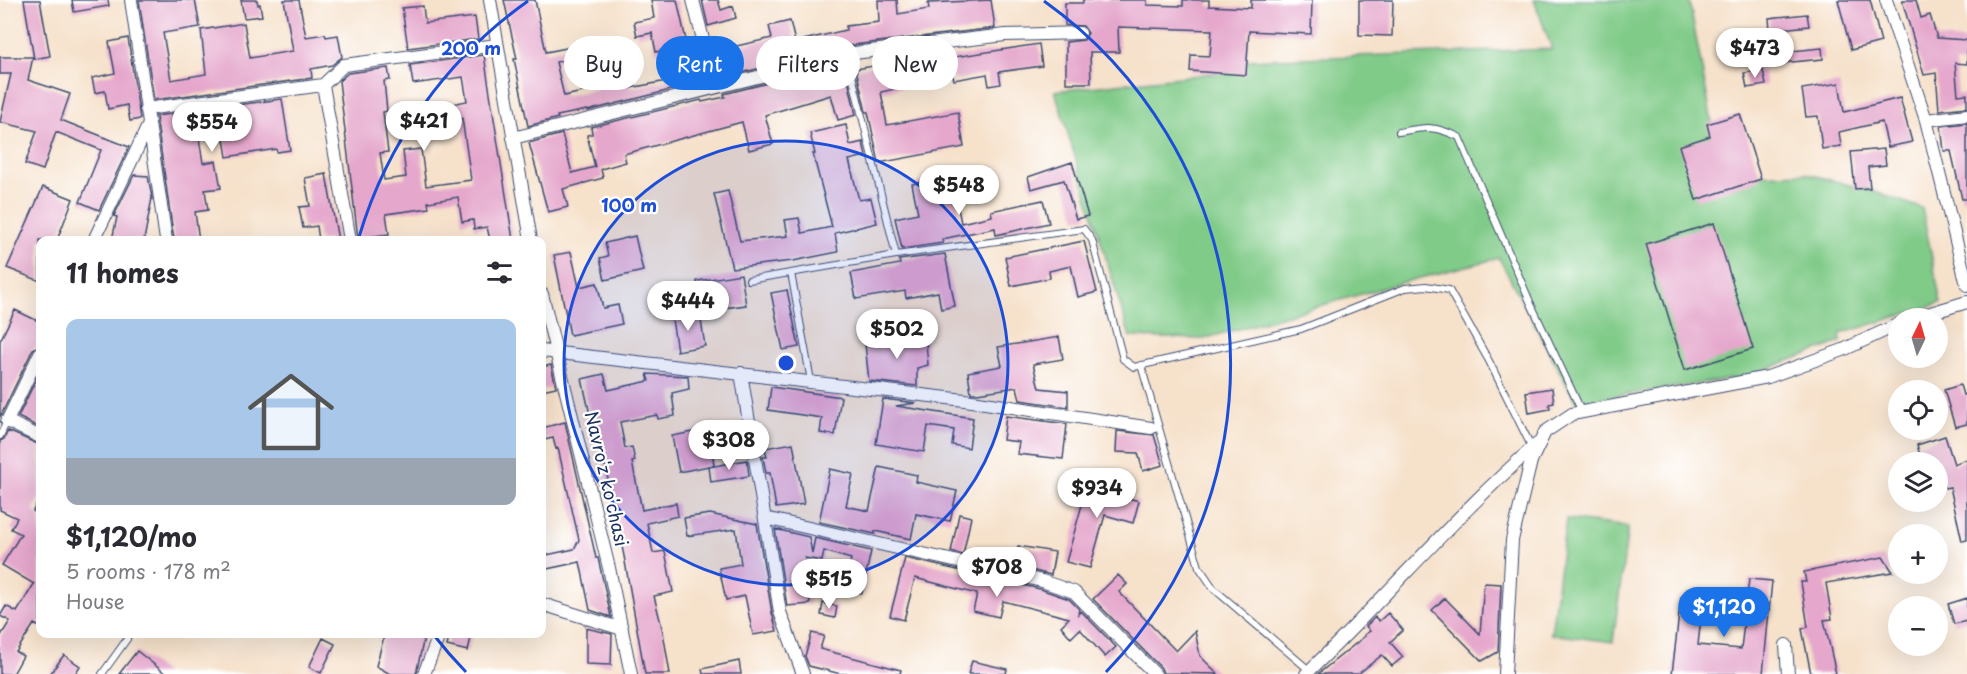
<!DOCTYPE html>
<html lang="en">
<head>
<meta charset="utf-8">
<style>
	:root { --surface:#fff; --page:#f2f2f3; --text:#2b2b33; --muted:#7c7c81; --line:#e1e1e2; --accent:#1a73e8 }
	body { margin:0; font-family:"Playpen Sans",sans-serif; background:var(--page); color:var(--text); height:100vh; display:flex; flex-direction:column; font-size:22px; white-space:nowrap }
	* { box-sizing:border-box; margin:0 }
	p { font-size:20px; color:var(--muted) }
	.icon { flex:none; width:33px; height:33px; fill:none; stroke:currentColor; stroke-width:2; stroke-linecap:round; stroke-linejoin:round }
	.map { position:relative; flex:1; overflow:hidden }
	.sheet { position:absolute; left:36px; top:236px; width:510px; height:402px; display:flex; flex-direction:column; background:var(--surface); border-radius:12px; box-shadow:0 6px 24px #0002 }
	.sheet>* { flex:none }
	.banner { position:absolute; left:564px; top:36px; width:570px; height:54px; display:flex; gap:12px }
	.needle { width:39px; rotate:5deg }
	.controls { position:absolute; left:1888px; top:308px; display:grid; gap:12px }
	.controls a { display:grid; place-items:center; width:60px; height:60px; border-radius:50%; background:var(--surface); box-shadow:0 6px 24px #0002; font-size:30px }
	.price { position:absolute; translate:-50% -51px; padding:0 14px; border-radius:21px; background:#fff; color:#222; font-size:20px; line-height:39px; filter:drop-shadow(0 2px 3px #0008) }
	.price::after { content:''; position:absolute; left:50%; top:36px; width:18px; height:14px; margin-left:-9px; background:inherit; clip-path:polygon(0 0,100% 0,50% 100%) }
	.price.selected { background:var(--accent); color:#fff }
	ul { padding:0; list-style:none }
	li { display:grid; align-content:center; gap:12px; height:318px; padding:0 30px }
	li+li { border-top:2px solid var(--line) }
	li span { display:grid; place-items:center; height:186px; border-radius:12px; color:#555 }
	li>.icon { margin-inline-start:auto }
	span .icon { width:108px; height:108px; fill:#fffc; stroke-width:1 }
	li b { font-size:26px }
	h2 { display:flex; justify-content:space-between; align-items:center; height:72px; padding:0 30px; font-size:26px }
	.chip { padding:0 21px; border-radius:27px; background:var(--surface); box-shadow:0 6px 24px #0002; font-size:21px; line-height:54px }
	.chip.selected { background:var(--accent); color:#fff }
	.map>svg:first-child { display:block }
	.green { fill:#80cb88; stroke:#4e7d73; stroke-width:1.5 }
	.building { fill:#e5a7cc }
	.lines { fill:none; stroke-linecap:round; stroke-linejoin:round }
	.lane-casing { stroke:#3c4a6e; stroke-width:8 }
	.street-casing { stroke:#3c4a6e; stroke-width:14 }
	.lane { stroke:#fff; stroke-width:6 }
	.street { stroke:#fff; stroke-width:12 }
	.ring { fill:none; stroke:#1d4ed8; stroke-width:3 }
	.labels { text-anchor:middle; stroke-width:4.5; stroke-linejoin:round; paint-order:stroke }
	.street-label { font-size:18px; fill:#1b2f5e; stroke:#fff }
	.centre { fill:#1d4ed8; stroke:#fff; stroke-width:3 }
	.ring-label { font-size:18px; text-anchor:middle; font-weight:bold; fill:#1d4ed8; stroke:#fff; stroke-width:4.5; stroke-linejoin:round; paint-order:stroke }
</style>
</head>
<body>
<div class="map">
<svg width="1967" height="674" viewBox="0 0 1967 674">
	<rect width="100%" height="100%" fill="#fff"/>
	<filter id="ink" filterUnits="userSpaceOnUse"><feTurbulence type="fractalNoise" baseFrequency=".0167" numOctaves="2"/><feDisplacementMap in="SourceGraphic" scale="12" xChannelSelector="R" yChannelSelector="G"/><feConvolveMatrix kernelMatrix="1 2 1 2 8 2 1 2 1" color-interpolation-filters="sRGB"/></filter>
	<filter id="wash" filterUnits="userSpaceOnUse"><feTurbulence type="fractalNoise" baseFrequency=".008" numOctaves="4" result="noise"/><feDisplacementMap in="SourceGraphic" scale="24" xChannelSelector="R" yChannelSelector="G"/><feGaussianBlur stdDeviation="1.35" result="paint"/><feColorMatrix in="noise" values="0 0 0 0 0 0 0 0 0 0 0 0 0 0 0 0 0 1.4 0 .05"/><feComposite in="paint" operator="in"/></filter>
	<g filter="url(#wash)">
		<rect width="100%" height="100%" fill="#f6e1ca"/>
		<path class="green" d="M1534,0H1689L1722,176L1805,173L1872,191L1922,208L1941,303L1840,334L1841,342L1744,377L1576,402L1499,258L1404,282L1203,339L1130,337L1055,91L1243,70L1248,60L1552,49Z
			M1566,519L1628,527L1613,642L1551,634Z"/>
		<g id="blocks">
			<path class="building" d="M24,0H40L50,56L34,59Z
				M72,0H108L109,6L74,12Z
				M139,0H195L200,27L163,33L171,80L206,74L201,30L244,23L250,58L293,51L284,0H299L306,37L325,34L326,37L338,35L342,57L332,65L311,69L312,78L154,100Z
				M241,0H257L258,5L260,4L262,16L244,18Z
				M504,0H535L546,52L586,44L589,55L556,62L564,96L597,89L588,45L625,38L629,62H626L630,88L667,81L666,76L670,75L665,50L656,52L652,33L637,36L634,22L654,18L651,0H677L690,58H693L698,83L587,111V110L557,116L558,118L528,126L514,59H517Z
				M702,0H718L721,10L733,6L736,18L708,26Z
				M878,0H897L898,14L929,9L928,3L991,0L995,28L853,45L721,78L714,51L772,38L769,26L790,21L795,42L846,30V26L879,22Z
				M1083,0H1147V5L1183,6V0H1209V6L1251,8V0H1312L1311,34L1249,31L1246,75L1190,71L1191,55L1210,56L1212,30L1118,27L1119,52H1090L1091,83H1066V42L1084,40L1088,33L1083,26L1065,25V3H1083Z
				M1359,0H1393L1392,36L1359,35Z
				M1838,0H1870L1881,42L1851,50Z
				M1902,0H1916L1921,18L1930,15L1937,38L1967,40V64L1955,63L1958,95L1967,94V107L1939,110L1936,73L1924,75Z
				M423,6L425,23L475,17L478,39L408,48L402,8Z
				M1807,14L1809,26L1770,30L1769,18Z
				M128,38L140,119L130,121L127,105L108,109L105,91L95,93L92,78L115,73L109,42Z
				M1039,44L1042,66L999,72L1001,84L989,86L987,74L954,80L953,76L881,92L887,125L958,112L964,147L879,163L868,112H866L856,69L947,53L948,58Z
				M1822,48L1823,59L1771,64L1770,53Z
				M484,55L513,240H490L487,227L474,229L473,220L462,222L458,197L428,202L429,208L386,214L389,234L358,238L339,81L348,73L388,68L390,80L384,81L387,111L383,112L388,152L380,153L384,180L406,177L403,151L421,149L426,186L471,180L462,118L454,120L451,104L467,101L463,77L413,84L410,65Z
				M0,57H33L28,80L70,94L61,120L129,147L99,210L80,202L101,150L56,132L43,170L25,164L37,131L0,122L11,74H0Z
				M839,65L841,72L846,71L856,115L838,120L831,95L765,115L773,144L749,150L742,122L624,154L626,162L601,169L603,178L563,189L568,207L548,212L529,143L532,142L562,134L572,173L595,167L587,135L592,134L591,127L701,100L702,102L725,97L724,94Z
				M1763,70L1766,85L1747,88L1744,73Z
				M1839,83L1844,112L1900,98L1912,142L1888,147L1882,122L1839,132L1841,146L1822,149L1818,116L1806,117L1802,89Z
				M282,99L290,150L277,152L276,149L227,157L221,121L197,125L203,163L216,161L221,188L205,190L208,210L195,212L199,240H174L156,116Z
				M1740,114L1761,179L1696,200L1679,146L1710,136L1707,124Z
				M1967,123V199H1962L1951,151H1944L1941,126Z
				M846,125L850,145L863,142L866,156L849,160L859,200L871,198L877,223L835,233L838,252L793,261L732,268L714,194L728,191L740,241L788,236L785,220L799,218L802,233L832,227L813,154H815L810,133Z
				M1884,149L1886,165L1868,167L1870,188L1855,189L1851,152Z
				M1072,162L1088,216L1076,219L1064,180L1031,189L1028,177Z
				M326,174L338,240H319L317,226L303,228L299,207L310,206L305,178Z
				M134,175L148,176L152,198L144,240H112L117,217L114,216Z
				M935,179L937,188L971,182L974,195L956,198L961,223L992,216L991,211L1043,200L1049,223L996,235L995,228L942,239L943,243L902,249L895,218L918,213L912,184Z
				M43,187L73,199L57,240H40V281L7,268Z
				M1714,223L1753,349L1685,370L1646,244Z
				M635,236L643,271L605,280L600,258L608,256L605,243Z
				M1084,241L1097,292L1078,297L1071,266L1049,271L1050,278L1011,286L1005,257Z
				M571,252L579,287L597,283L603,308L618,305L622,324L570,335L554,255Z
				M945,254L955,306L941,309L938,292L906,298L905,291L856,299L851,273L900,264L899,260Z
				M741,274L746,305L717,309L718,315L703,317L697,281Z
				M787,290L799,347L783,350L771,293Z
				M15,310L40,322V345L33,349L0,417V341Z
				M700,314L705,346L677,351L672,319Z
				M911,331L925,332L928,365L917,368V386L869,381L865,344L911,341Z
				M1059,337L1063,359L1033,364L1039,388L1068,391V407L1020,400L1017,387L977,393H971L968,372L1002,366L998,347Z
				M551,365L556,387L542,390V367Z
				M40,371V428L18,417Z
				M604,374L608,390L649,381L647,374L688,376L689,389L672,393L675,416L658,419L657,415L620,422L625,448L632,447L635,461L632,462L642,510L676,503L678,516L647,523L653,553L665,551L673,592L654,596L663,632L670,674H645L624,556L597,427L593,428L582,379Z
				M1960,385L1963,395L1967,394V424L1955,427L1944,390Z
				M771,387L841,397L835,435L820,433L822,418L768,410Z
				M1552,388L1554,403L1549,404L1550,409L1529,413L1526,392Z
				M883,399L916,403L896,406L973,418L969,448L952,445L954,430L928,426L924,452L876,444Z
				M1006,416L1067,424L1063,459L1017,454L1019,442L1003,440Z
				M565,422L596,558H598L611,617L590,610L580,562L542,570V556L574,549L579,540L558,448L556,449L553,438L544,440L542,428Z
				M709,429L714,465L679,472L672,436Z
				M8,431L40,445V496L33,511L40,515V627L34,624L16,652L23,656L13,674H0V637L10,621L0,616L6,606L17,612L34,584L2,565L21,534L11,529L17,518L0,510V441L4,439Z
				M1117,431L1154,435L1163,465L1143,471L1138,453L1116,452Z
				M1945,436L1954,464L1967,459V540L1962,541L1950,487L1945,488L1938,478V462H1922L1917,445Z
				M793,443L804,504L776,508L770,473H766L763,457H767L765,448Z
				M747,460L749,476L711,482L709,467Z
				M879,467L917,475L916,482L957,491L950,521L916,514L911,539L875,531V534L819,522L830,469L853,474L846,506L869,511Z
				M1090,476L1113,482L1110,493L1139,501L1133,523L1105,515L1090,568L1066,562Z
				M710,514L757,524L772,613L777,631L753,635L745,596L726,600L719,568L741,564L736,529L687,536L684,518Z
				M959,514L971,517L963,555L951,552Z
				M775,529L809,537L812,553L815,538L871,551L862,593L848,590L850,579H847L851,559L824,551L822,561L805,558L810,604L787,606Z
				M1018,546L1055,552L1051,575L1014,566Z
				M1883,557L1893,572L1826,583L1832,619L1824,620L1836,674H1811L1802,629L1808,627L1801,582H1806L1804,572Z
				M905,558L1040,589L1069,599L1079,609L1078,614L1081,611L1116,647L1105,657L1080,629L1071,638L1061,626L1069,618L1003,601L999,617L973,611L977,594L915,578L904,620L890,616Z
				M1118,575L1127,584L1119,592L1176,651L1195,631L1200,656L1218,674L1163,673L1161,668L1093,599Z
				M1749,579L1772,581L1763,674H1672L1681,597L1703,599L1698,645L1741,649Z
				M1484,583L1501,584L1498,652L1482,661L1432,610L1445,598L1480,634Z
				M1967,598V621L1954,624L1948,604Z
				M823,603L837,606L835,618L821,615Z
				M1388,613L1403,630L1390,642L1403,657L1392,666L1382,655L1358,674H1318L1365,636L1364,635L1370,631L1366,626L1375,617L1379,621Z
				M586,628L612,634L611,665L586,664Z
				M385,633H425L416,674H390L376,666Z
				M450,633H472L468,651L447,646Z
				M812,633L824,636L820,649L901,670L900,674H841L809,666L805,656Z
				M323,638L335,644L321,673L309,667Z
				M137,651L166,674H119Z
				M64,655L80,666L75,674H50Z
				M739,661L741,674H703L702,669Z
				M972,661L1007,669L1006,674H968Z"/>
		</g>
	</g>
	<g filter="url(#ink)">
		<use href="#blocks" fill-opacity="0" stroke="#3c4a6e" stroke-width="1.5"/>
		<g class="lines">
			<defs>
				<path id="lane" d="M847,55L896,255L1084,229L1092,240L1123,359L1134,367L1301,329L1405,288L1426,286L1449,290L1489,361L1532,448
					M1399,132C1426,127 1434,125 1459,137L1531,304L1582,412
					M791,273L811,381
					M749,280L896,255
					M1141,365L1199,567L1214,589L1309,670
					M0,436L7,421
					M102,674L127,639"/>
				<path id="street" d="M131,0L166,240
					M490,0L531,240
					M693,0L715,87
					M1886,0L1926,120L1967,285
					M323,85L350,240
					M146,109L323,85L344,65L497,45
					M1926,120L1967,115
					M513,138L854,53L1005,35L1080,33
					M94,240L148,126
					M542,294L609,568L631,674
					M1914,318L1967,302
					M542,351L965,400L1151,428
					M40,353L7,421L40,437
					M741,373L780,612L803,674
					M765,518L1042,581L1074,592L1155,674
					M542,604L622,629
					M1786,645L1788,674
					M424,674L440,633
					M1306,674C1385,599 1455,515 1537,444
					M1505,674L1512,540L1531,461L1545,432L1572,414L1768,377L1843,350L1899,324"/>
			</defs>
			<use href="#lane" class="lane-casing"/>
			<use href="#street" class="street-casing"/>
			<use href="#lane" class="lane"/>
			<use href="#street" class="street"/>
		</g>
	</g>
	<circle cx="786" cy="363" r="222" fill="#1d4ed8" fill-opacity=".12"/>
	<g class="ring">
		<circle cx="786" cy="363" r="222"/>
		<path d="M466 672A445 445 0 0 1 433 634M359 237A445 445 0 0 1 528 1M1044 1A445 445 0 0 1 1106 672"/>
	</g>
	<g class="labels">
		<g class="street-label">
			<text transform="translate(606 479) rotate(77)" y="6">Navroʻz koʻchasi</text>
		</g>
	</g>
	<circle cx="786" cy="363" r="9" class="centre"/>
	<g class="ring-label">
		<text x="471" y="55">200 m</text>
		<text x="629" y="212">100 m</text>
	</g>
</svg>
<div class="controls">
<a><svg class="needle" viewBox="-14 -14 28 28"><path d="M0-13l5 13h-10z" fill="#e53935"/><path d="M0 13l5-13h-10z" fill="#7c7c81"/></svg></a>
<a><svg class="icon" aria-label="locate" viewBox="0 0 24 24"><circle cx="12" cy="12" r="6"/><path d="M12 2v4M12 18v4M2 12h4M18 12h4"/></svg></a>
<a><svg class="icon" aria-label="layers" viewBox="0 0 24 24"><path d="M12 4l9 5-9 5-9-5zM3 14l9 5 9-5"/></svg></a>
<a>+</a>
<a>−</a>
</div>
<b class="price" style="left:1755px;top:79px">$473</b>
<b class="price" style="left:424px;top:152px">$421</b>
<b class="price" style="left:212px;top:153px">$554</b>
<b class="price" style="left:959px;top:216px">$548</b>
<b class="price" style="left:688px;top:332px">$444</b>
<b class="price" style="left:897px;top:360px">$502</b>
<b class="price" style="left:729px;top:471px">$308</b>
<b class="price" style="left:1097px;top:519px">$934</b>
<b class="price" style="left:997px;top:598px">$708</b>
<b class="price" style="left:829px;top:610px">$515</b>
<b class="price selected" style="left:1724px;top:638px">$1,120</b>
<div class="banner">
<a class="chip">Buy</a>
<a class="chip selected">Rent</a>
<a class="chip">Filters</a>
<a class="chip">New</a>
</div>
<section class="sheet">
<h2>11 homes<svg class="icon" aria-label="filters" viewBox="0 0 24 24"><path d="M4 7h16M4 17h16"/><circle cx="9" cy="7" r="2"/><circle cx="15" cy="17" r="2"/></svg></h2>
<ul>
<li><span style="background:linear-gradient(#a9c7e8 75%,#9aa5b1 0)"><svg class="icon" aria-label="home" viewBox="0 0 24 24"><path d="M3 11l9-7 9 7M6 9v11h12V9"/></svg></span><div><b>$1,120/mo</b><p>5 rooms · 178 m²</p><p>House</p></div></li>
</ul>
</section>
</div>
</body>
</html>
